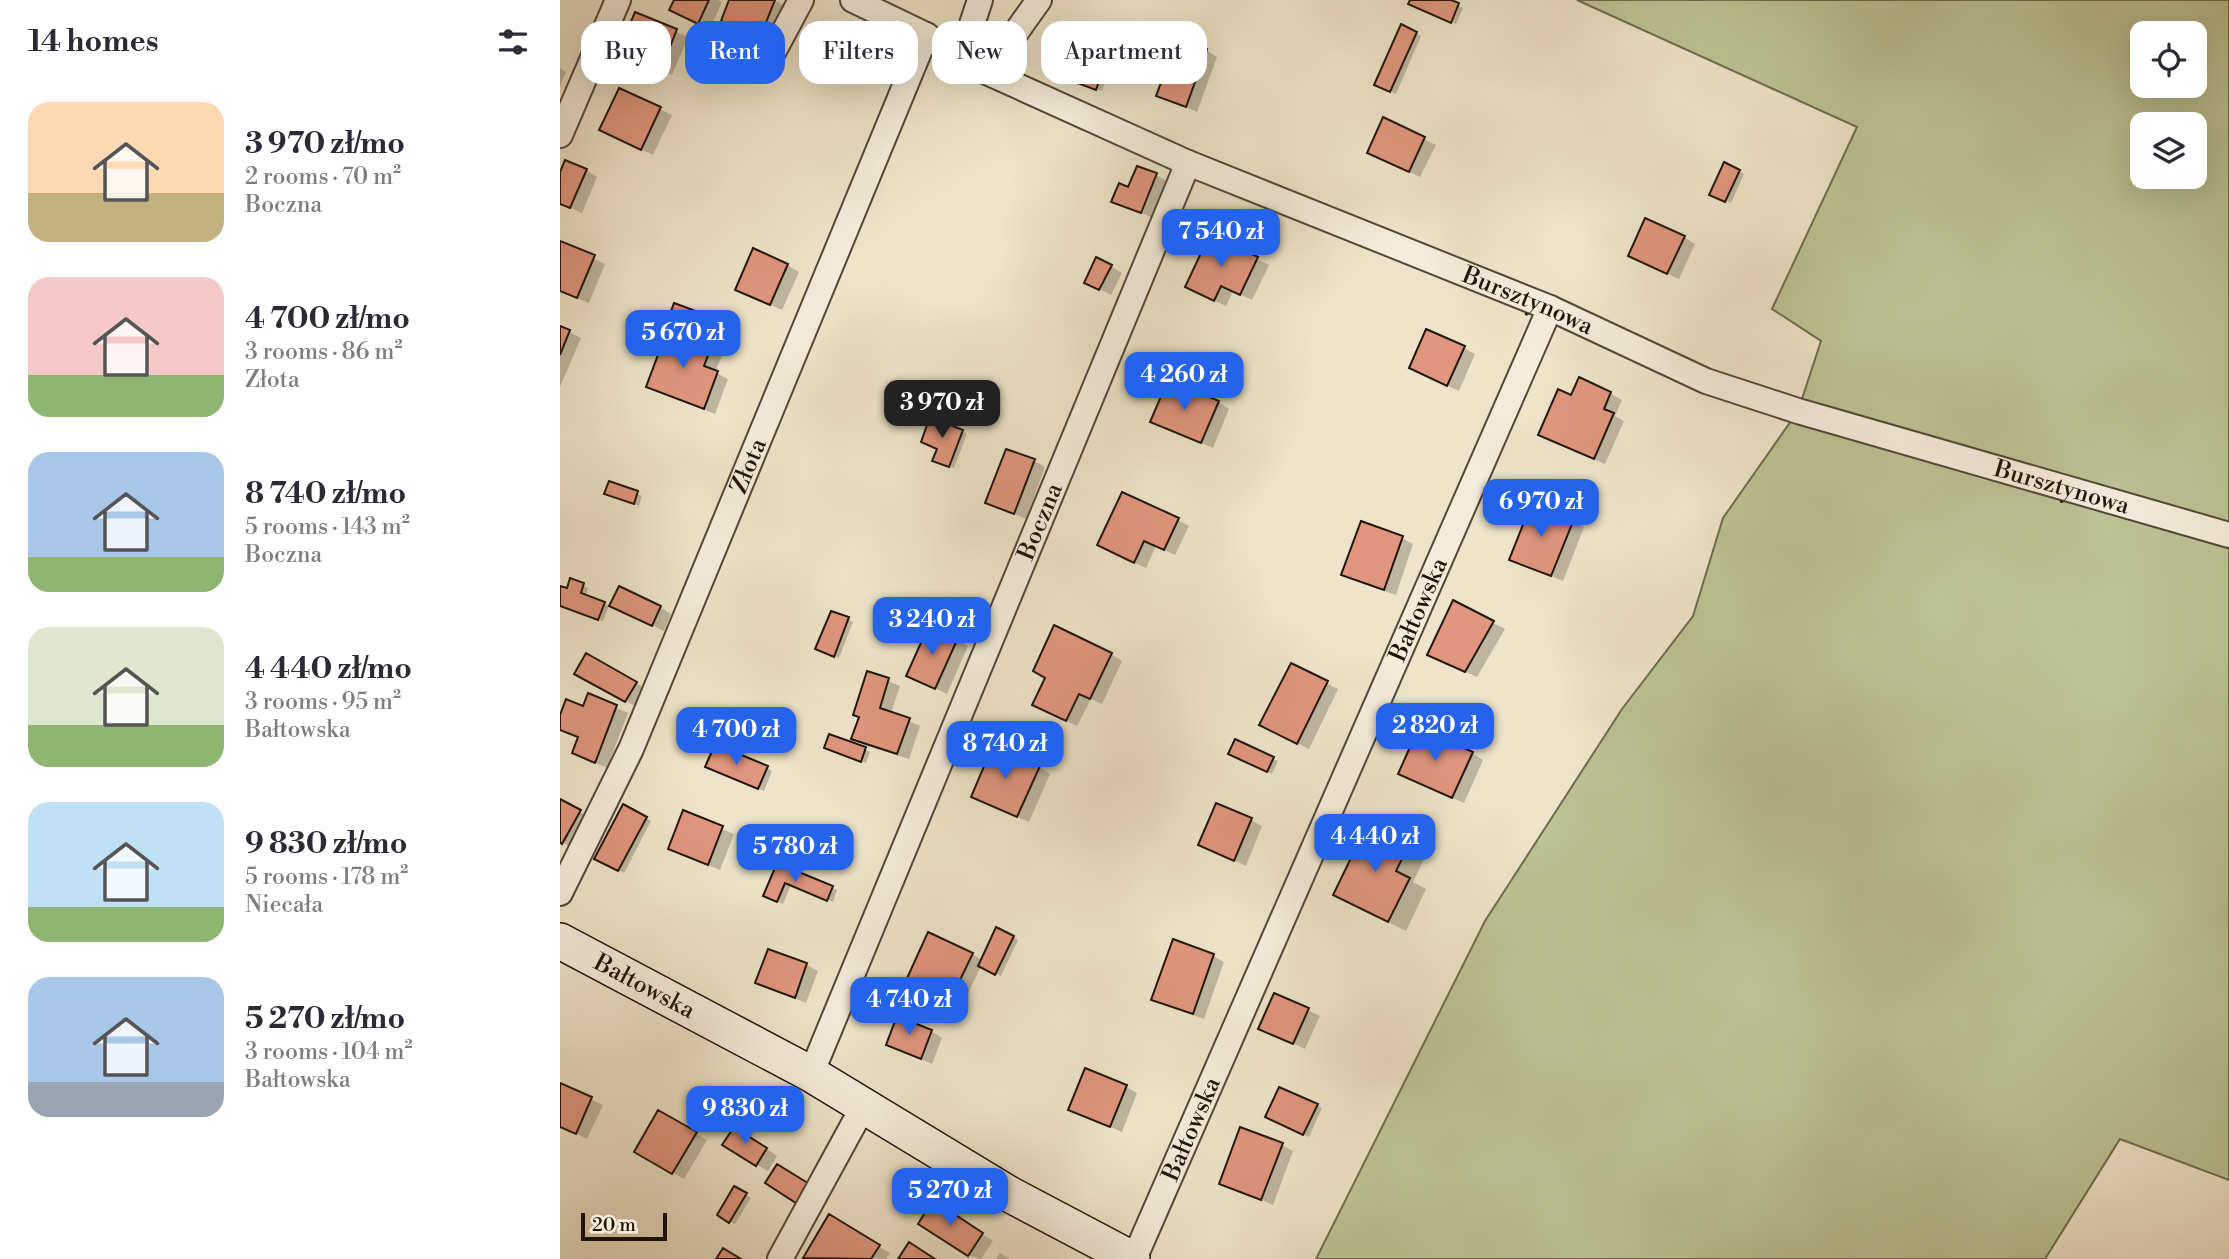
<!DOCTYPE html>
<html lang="en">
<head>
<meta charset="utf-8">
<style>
	:root { --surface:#fff; --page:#f2f2f3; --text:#2b2b33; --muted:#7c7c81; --accent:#2563eb }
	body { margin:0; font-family:"Libre Bodoni",serif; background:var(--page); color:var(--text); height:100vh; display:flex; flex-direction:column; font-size:26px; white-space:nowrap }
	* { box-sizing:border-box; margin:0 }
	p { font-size:23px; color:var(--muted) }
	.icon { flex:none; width:38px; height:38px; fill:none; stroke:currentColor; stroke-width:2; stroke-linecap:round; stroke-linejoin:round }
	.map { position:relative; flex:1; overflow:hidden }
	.drawer { display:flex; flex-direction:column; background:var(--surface); width:560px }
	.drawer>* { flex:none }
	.hud { position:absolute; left:21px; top:21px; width:665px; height:63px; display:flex; gap:14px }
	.tools { position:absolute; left:1570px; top:21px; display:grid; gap:14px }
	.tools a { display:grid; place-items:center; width:77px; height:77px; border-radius:14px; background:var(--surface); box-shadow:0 7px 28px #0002; font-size:35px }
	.scale { position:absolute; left:21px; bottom:18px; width:86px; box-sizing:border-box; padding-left:7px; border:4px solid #201409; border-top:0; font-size:19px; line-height:24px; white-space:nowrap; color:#201409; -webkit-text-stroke:5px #f4eddc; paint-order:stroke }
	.price { position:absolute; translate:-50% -60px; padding:0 16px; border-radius:14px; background:var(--accent); color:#fff; font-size:23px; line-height:46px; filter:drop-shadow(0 2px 4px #0008) }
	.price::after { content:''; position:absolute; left:50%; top:42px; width:21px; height:16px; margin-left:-10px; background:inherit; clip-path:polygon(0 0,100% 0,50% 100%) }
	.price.active { background:#222; color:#fff }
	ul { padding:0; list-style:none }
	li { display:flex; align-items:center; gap:21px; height:175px; padding:0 28px }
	li span { display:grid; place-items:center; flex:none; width:196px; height:140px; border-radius:21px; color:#555 }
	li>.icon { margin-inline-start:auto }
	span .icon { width:84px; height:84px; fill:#fffc; stroke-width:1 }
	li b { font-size:30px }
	h2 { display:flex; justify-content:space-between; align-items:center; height:84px; padding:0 28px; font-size:30px }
	.tag { padding:0 24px; border-radius:21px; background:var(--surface); box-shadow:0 7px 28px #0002; font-size:24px; line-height:63px }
	.tag.active { background:var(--accent); color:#fff }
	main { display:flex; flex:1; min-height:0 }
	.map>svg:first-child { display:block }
	.green { fill:#bcc394; stroke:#6e6c4e; stroke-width:2; fill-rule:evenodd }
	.shadow { fill:#0003 }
	.building { fill:#e0967e; stroke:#201409; stroke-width:2 }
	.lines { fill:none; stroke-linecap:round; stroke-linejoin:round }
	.street-casing { stroke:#544839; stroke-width:28 }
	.secondary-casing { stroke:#201409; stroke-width:38 }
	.street { stroke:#f4eddc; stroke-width:24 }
	.secondary { stroke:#f4eddc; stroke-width:35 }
	.labels { text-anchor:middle; stroke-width:5; stroke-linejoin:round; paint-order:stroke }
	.street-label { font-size:24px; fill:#201409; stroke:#f4eddc }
</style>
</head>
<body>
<main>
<section class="drawer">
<h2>14 homes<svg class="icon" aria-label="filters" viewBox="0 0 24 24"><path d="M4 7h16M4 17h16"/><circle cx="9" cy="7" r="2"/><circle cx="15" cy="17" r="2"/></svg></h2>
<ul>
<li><span style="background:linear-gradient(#ffd9b3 65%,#c2b280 0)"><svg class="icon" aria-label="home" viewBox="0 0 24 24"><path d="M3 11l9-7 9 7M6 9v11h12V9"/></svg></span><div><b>3 970 zł/mo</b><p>2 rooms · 70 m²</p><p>Boczna</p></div></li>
<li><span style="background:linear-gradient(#f6c9c9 70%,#8fb573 0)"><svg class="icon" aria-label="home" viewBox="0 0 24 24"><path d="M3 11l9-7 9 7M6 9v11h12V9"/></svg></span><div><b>4 700 zł/mo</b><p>3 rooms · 86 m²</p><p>Złota</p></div></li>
<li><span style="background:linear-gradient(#a9c7e8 75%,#8fb573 0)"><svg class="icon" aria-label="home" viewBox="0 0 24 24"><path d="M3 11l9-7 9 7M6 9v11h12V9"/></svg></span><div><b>8 740 zł/mo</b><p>5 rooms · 143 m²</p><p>Boczna</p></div></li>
<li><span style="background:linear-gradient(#dfe7d0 70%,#8fb573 0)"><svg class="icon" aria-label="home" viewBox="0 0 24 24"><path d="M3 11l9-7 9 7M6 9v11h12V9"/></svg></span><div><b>4 440 zł/mo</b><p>3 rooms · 95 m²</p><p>Bałtowska</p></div></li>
<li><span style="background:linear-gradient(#bfe0f5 75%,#8fb573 0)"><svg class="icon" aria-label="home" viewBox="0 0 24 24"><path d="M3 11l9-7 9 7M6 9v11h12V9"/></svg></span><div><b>9 830 zł/mo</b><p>5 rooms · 178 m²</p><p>Niecała</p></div></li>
<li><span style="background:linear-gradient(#a9c7e8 75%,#9aa5b1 0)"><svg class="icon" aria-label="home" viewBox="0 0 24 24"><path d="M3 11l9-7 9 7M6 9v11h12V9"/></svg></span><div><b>5 270 zł/mo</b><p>3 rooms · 104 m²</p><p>Bałtowska</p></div></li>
</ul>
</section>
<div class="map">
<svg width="1669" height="1259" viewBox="0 0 1669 1259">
	<rect width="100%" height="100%" fill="#eee4c9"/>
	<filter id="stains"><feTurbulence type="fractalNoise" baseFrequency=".00286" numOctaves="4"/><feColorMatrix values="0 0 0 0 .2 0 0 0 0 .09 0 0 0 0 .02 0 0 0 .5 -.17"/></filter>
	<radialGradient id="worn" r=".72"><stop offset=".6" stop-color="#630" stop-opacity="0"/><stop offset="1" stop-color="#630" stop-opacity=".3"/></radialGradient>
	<path class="green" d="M1017,0H1669V1180L1560,1139L1485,1259H756L925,921L1062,709L1133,616L1163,518L1238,411L1261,341L1212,309L1297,127ZM1582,33H1634V86H1582ZM1582,124H1634V177H1582Z"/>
	<path class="shadow" d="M116,0H158L162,2L150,29L123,16Z
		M171,0H214L226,7L212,42L163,21Z
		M852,0H887L903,8L896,24L856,6Z
		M76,14L128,37L112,75L60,52Z
		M856,33L861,36L836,94L821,87Z
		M550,39L555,42L549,57L553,59L542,91L519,83Z
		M646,50L657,57L637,112L598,95Z
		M0,68L6,72L0,86Z
		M60,90L112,115L93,155L53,136Z
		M824,120L876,145L860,177L820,158Z
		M26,170L37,177L22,213L0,203V177Z
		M1179,171L1184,174L1171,203L1156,197Z
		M596,175L607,181L593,218L554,201Z
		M651,236L709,265L692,300L673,291L666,306L638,293Z
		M1124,237L1135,244L1119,279L1081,262Z
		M0,243L45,264L29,303L0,291Z
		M227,265L239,272L222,310L177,289Z
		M551,266L562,273L551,295L537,288Z
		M109,321L162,322L174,329L168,344L121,327Z
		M0,327L21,338L0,387Z
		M151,346L163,353L155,372L168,379L155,414L88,386Z
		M904,348L915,354L899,391L862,374Z
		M1050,393L1062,400L1055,416L1064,421L1045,464L992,441L1012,397Z
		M658,402L669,409L653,448L592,422Z
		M402,431L407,434L394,468L380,463L379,448Z
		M474,461L485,467L466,519L427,502Z
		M50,483L82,496L79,506L51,496Z
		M618,520L629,526L615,555L596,546L586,568L550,551Z
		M1013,520L1024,527L1003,581L952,559Z
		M842,538L853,544L836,595L795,581L783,574Z
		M11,580L28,588L25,597L49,606L43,621L0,606V588L8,590Z
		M894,603L945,629L917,677L881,661Z
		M100,607L111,614L104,631L63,612Z
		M288,619L293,622L279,658L262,651Z
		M397,639L408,646L387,694L360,681Z
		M551,654L562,661L542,704L531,699L517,726L486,711Z
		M27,655L87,689L77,707L16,673Z
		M731,665L778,689L749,749L713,731Z
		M308,673L340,686L331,713L360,726L349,759L304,745L293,738L300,717Z
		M29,696L68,713L47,768L14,753L20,738L0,729V720L24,708Z
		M270,736L310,752L306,763L271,750Z
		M912,753L923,760L904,803L852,779Z
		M675,756L713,759L718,761L712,774Z
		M479,767L490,774L469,822L424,802Z
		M207,768L212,771L204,791L152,769Z
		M0,801L31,818L14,849L0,841Z
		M64,806L91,821L64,873L36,858Z
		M124,813L174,834L160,870L110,848Z
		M691,820L702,826L686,866L640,845Z
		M809,825L866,855L853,882L866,889L846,931L775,895Z
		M218,865L277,890L273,902L231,885L223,904L210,898Z
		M453,937L458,940L441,976L421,966L399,1012L357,992L412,954L422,960Z
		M209,951L247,965L258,971L246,1003L197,982Z
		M653,956L664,962L644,1019L605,1005L594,999Z
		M715,995L760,1016L745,1049L700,1028Z
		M371,1031L382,1038L372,1064L328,1045Z
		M0,1085L43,1105L27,1139L0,1126Z
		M566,1087L577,1093L562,1132L510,1109Z
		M757,1105L762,1108L749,1137L712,1120Z
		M99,1112L147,1140L124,1179L76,1151Z
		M186,1135L217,1156L208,1171L197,1165Z
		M722,1145L733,1151L713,1205L661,1183Z
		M175,1189L191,1198L175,1224L159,1215Z
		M385,1209L433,1241L421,1259L408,1255Z
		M270,1217L330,1253L326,1259L245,1258Z
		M440,1253L450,1259H436Z"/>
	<path class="building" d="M114,0H149L138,24L109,10Z
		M169,0H215L200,37L161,21Z
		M850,0H891L899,3L891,23L848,4Z
		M75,12L117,29L101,70L58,52Z
		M841,24L857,32L830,92L814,85Z
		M530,29L550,38L545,54L548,55L536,90L512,81Z
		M618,38L647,49L626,107L596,96Z
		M59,88L101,107L81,150L39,130Z
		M823,117L865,137L849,172L807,153Z
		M5,160L27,169L10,208L0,204V172Z
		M1164,162L1180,170L1165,202L1149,195Z
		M577,166L597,173L581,213L551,202L559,183L568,187Z
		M1085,218L1125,236L1107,274L1068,256Z
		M650,234L698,257L680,295L661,286L654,301L625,287Z
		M0,241L35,255L17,298L0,291Z
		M193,248L228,264L210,305L175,290Z
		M536,257L552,265L539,290L524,283Z
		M114,303L163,321L156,339L107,322Z
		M0,326L10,330L0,355Z
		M108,328L152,345L144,366L158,371L144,409L86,387Z
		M866,329L905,346L887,386L849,368Z
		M1019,377L1051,392L1044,409L1054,413L1034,459L978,435L998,389L1011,395Z
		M608,380L659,401L641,443L590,422Z
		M370,417L403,430L389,467L372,461L377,449L361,442Z
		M446,449L475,459L454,514L425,503Z
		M49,481L78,491L74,504L44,494Z
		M562,492L619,518L604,550L584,541L574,563L537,545Z
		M972,502L1014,519L991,576L949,560Z
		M801,521L843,536L824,590L781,575Z
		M10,578L24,583L21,593L45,602L38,620L0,606V586L7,588Z
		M59,586L101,606L92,626L49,606Z
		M893,600L934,621L905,672L867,655Z
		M271,611L289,617L274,657L255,649Z
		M369,625L398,638L375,689L346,676Z
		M494,625L552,653L530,699L519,694L506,721L472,705L485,678L473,671Z
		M26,653L77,682L65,702L14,674Z
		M731,663L768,681L737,744L699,725Z
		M307,671L329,678L320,708L350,718L337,754L291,739L299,717L293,715Z
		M28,693L57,705L35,763L12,753L18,737L0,730V715L6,699L23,706Z
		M859,727L913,752L892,798L838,774Z
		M269,734L306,747L301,762L264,748Z
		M675,739L714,757L707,772L668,754Z
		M155,744L208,766L198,789L145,767Z
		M433,745L480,766L457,817L411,797Z
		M0,799L21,810L2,844L0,842Z
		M656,803L692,818L674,861L638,845Z
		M63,804L87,817L58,871L34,859Z
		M123,810L163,826L148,865L108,849Z
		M808,823L850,843L836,871L850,878L828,922L773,895Z
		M217,863L273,886L267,901L225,883L217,902L203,896Z
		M436,927L454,936L435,975L418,966Z
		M368,932L413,953L387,1007L343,987Z
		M613,939L654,954L633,1014L591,1000Z
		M208,949L247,963L235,998L195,983Z
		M714,993L749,1008L733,1044L698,1029Z
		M337,1016L372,1030L361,1059L326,1045Z
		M525,1068L567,1085L550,1127L508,1110Z
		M0,1083L32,1097L16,1134L0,1127Z
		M719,1087L758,1104L743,1135L705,1117Z
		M98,1110L137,1132L112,1174L74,1152Z
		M174,1127L207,1148L196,1166L162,1145Z
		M680,1127L723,1143L701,1200L659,1184Z
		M217,1164L251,1185L239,1205L205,1183Z
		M174,1186L187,1193L169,1223L157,1215Z
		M373,1200L423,1233L408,1256L358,1224Z
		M269,1214L320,1245L311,1259L243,1258Z
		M349,1242L375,1259H338Z
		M163,1248L181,1259H156Z"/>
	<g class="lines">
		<defs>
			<g id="street">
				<path id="s1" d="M293,0L366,35L400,60L628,163L990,308L1146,381L1238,411L1669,535"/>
				<path d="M210,58L241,0"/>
				<path d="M400,60L420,0"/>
				<path d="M432,74L447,45L479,0"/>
				<path d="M0,135L58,0"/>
				<path id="s2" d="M0,893L71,749L366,35"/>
				<path id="s3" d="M251,1074L628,163"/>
				<path d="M220,1259L303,1107"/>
				<path id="s4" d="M574,1259L990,308"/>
			</g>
			<g id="secondary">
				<path id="s5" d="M0,941L251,1074L449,1194L572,1259"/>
			</g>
		</defs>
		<use href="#street" class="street-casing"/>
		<use href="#secondary" class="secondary-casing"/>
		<use href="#street" class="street"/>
		<use href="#secondary" class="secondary"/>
	</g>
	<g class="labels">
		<g class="street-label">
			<text dy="8" stroke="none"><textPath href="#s1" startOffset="740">Bursztynowa</textPath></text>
			<text dy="8" stroke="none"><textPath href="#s2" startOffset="467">Złota</textPath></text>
			<text dy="8" stroke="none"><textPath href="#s1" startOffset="1307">Bursztynowa</textPath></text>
			<text dy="8" stroke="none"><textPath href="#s3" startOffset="598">Boczna</textPath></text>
			<text dy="8" stroke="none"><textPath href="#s4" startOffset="709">Bałtowska</textPath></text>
			<text dy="8" stroke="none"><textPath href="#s5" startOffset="96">Bałtowska</textPath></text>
			<text dy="8" stroke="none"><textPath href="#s4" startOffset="142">Bałtowska</textPath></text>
		</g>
	</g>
	<rect width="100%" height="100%" filter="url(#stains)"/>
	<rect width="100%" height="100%" fill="url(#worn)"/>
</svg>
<div class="tools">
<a><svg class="icon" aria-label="locate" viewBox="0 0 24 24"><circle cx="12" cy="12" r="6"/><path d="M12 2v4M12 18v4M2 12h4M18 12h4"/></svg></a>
<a><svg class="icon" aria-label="layers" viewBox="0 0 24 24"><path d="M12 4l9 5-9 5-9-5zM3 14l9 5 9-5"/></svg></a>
</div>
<div class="scale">20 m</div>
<b class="price" style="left:661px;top:269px">7 540 zł</b>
<b class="price" style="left:123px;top:370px">5 670 zł</b>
<b class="price" style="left:624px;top:412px">4 260 zł</b>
<b class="price active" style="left:382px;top:440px">3 970 zł</b>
<b class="price" style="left:981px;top:539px">6 970 zł</b>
<b class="price" style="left:372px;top:657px">3 240 zł</b>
<b class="price" style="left:875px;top:763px">2 820 zł</b>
<b class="price" style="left:176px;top:767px">4 700 zł</b>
<b class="price" style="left:445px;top:781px">8 740 zł</b>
<b class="price" style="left:815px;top:874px">4 440 zł</b>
<b class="price" style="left:235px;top:884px">5 780 zł</b>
<b class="price" style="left:349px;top:1037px">4 740 zł</b>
<b class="price" style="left:185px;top:1146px">9 830 zł</b>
<b class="price" style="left:390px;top:1228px">5 270 zł</b>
<div class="hud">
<a class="tag">Buy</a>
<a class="tag active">Rent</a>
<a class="tag">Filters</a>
<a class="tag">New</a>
<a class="tag">Apartment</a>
</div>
</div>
</main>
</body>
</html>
